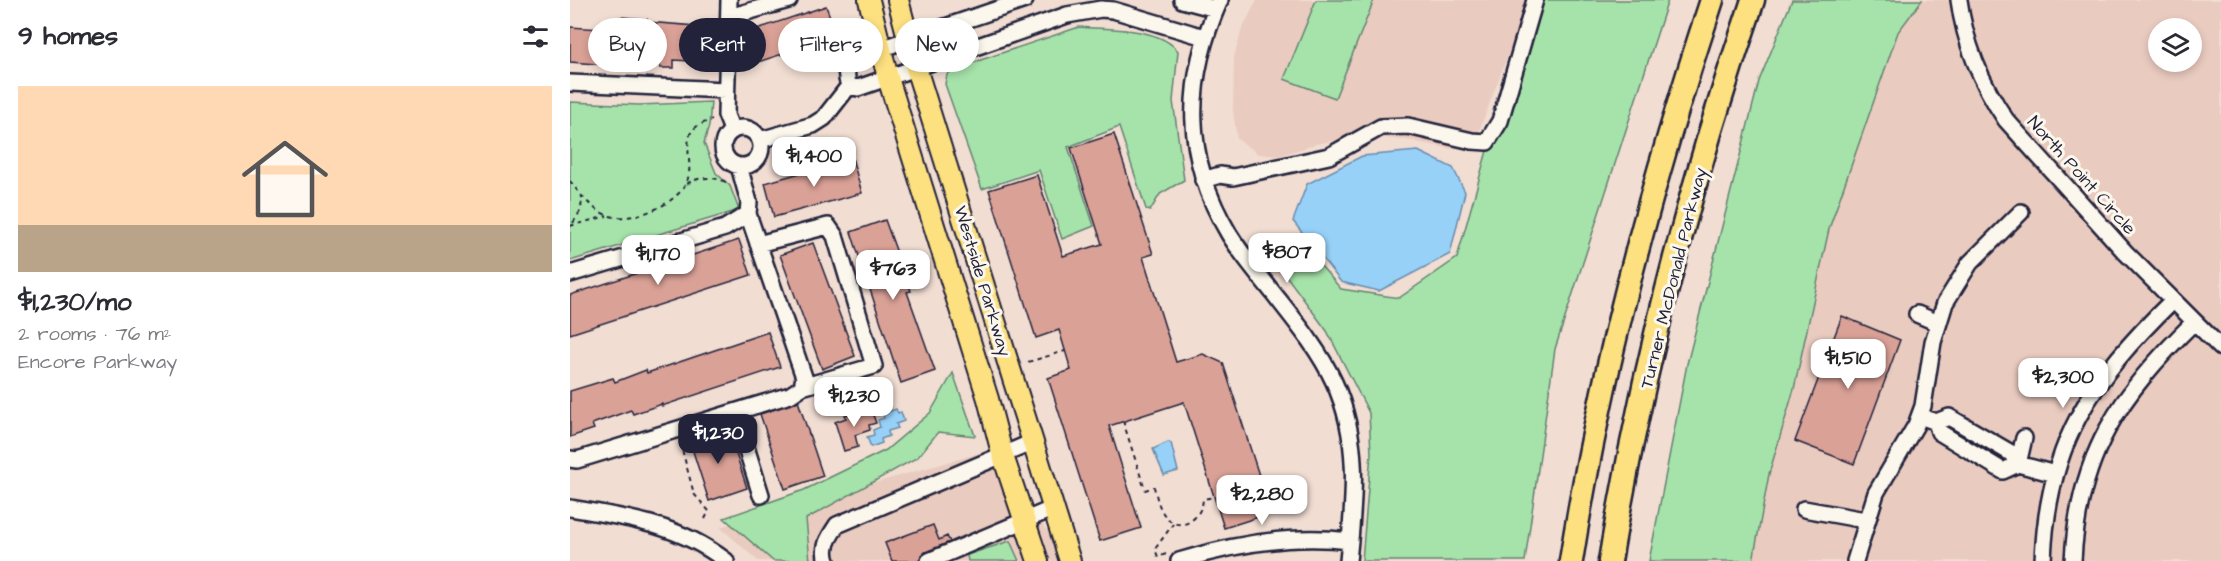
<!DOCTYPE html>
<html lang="en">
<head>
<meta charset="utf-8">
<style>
	:root { --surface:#fff; --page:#f7f7f7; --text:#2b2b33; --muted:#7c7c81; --accent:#22223b }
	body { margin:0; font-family:"Architects Daughter",sans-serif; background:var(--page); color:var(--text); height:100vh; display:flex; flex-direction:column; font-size:22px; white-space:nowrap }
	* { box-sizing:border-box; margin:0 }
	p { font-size:20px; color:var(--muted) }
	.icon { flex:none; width:33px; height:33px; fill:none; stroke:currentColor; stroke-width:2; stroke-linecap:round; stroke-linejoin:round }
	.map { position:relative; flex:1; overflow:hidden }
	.sheet { display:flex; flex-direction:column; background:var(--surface); width:570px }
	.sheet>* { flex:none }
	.hud { position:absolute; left:18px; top:18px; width:570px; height:54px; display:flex; gap:12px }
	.buttons { position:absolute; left:1578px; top:18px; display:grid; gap:12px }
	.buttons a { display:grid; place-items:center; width:54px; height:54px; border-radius:50%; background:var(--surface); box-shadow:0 3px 9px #0003; font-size:30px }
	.price { position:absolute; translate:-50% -51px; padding:0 14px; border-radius:12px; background:#fff; color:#222; font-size:20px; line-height:39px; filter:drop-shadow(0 2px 3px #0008) }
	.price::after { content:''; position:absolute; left:50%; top:36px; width:18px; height:14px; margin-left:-9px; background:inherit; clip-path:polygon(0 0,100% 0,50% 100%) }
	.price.active { background:var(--accent); color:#fff }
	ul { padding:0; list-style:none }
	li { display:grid; align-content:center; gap:12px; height:318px; padding:0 18px }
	li span { display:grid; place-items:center; height:186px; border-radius:0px; color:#555 }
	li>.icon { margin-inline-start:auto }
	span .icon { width:108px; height:108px; fill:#fffc; stroke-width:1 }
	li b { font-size:26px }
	h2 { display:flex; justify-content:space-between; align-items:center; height:72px; padding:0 18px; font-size:26px }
	.tag { padding:0 21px; border-radius:27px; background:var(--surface); box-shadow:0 3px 9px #0003; font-size:21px; line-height:54px }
	.tag.active { background:var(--accent); color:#fff }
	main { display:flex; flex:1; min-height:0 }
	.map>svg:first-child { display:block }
	.built { fill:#eacbc0; fill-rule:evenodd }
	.green { fill:#a6e3aa; stroke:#648272; stroke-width:1.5 }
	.water { fill:#98d1f8; stroke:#698bac; stroke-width:1.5 }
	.building { fill:#daa197; stroke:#22223b; stroke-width:1.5 }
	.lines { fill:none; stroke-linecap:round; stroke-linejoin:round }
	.minor-casing { stroke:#22223b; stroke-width:20 }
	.major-casing { stroke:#22223b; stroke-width:24 }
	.highway-casing { stroke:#22223b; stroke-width:27 }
	.path { stroke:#22223b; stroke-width:2; stroke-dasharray:4.5 4.5; stroke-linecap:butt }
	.minor { stroke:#fbf7ec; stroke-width:15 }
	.major { stroke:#fde080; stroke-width:20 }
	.highway { stroke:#fde080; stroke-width:22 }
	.labels { text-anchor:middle; stroke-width:6; stroke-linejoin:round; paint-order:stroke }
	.street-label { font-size:18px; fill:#22223b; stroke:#fbf7ec }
</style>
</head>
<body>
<main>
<section class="sheet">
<h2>9 homes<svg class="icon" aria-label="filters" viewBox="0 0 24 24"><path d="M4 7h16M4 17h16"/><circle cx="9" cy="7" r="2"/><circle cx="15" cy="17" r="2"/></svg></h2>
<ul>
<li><span style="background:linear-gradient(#ffd9b3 75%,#b9a48a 0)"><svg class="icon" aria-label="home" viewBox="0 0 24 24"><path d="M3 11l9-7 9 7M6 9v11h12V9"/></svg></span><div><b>$1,230/mo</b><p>2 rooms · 76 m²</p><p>Encore Parkway</p></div></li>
</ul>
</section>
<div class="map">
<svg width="1651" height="561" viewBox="0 0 1651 561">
	<rect width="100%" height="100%" fill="#f1ddd2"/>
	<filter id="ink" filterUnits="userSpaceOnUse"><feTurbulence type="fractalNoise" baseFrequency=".0167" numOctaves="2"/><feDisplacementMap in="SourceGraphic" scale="12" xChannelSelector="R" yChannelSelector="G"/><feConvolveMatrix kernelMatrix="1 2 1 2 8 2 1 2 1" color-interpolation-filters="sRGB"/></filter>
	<g filter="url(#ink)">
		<path class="built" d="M687,0H959L904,144L882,149L842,141L806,137L779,138L746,144L709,156L689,154L667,139L663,110L664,57L672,29Z
			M1266,0H1651V561H1122ZM1588,28H1622V62H1588Z
			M417,451L500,561H188L150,527Z"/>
		<path class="green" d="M746,0H804L765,98L714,79Z
			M970,0H1098L985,349L955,561H792L801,453L799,413L757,331L700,254L724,235L771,289L829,298L887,258L920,140Z
			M1222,0H1352L1328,32L1259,229L1224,389L1199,474L1183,561H1079L1117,364L1189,81Z
			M509,27C539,30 588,26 608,51L603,101L614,180L590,194L580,211L576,209L549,127L498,147L524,226L492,239L469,170L412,189L375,84L377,75L384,69Z
			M0,102L69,105L141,102L139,126L134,143L146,173L160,186L169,210L0,261Z
			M383,373L405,436L368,432L348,457L236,519L240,561H203L154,518L234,490L316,450L360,413Z
			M440,541L449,561H398L397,555Z"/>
		<path class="water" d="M848,151L883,168L895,192L880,254L809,291L771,282L723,221L737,184L792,156Z
			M326,409L328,413L331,412L334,421L326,424L328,428L318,431L319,436L311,439L312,443L301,447L297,437L304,435L303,430L310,427L308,420L314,418L313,414Z
			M598,442L601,443L608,471L594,475L583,449Z"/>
		<path class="building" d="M256,6L267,36L179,65L169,35Z
			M50,17L77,19V22L139,27L137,62L104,60V68H90V63H78V54L40,52L39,65L0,62V27L31,29V23L50,24Z
			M544,134L583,254L573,257L606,362L633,354L653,363L701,513L654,528L614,402L539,426L571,528L530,541L478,378L501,370L489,330L466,338L419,190L467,175L493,256L532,244L501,148Z
			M282,158L292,193L204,217L195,183Z
			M315,220L341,291L337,292L365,371L331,383L281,232Z
			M169,240L181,275L0,334V295Z
			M243,243L285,356L252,369L210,255Z
			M1272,316L1330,340L1284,464L1225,441Z
			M198,332L210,367L92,406V404L63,414L61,410L22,424L24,429L0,437V391L43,378L45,382L76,370L77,373Z
			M228,401L253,476L215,489L190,414Z
			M294,409L295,412L301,410L306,423L299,425L300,430L285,435L288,447L274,451L265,422L276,418L275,415Z
			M158,429L177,488L139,501L120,442Z
			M363,525L369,540L377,536L380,542L355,552L349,561H322L315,543Z"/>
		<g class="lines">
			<defs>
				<path id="minor" d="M159,0L156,115L162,130
					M455,0L310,49C288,52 270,61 279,86L288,88L497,15L531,9L543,10L634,37
					M612,0L646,9
					M650,0C614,81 613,157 659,234C670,252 684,269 697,285C721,316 748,347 764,382C791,440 784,500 778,561
					M1389,0C1395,45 1411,83 1436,120L1555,252L1651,348
					M159,17L219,0
					M0,83L156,90
					M153 147a19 19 0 1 1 38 0a19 19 0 1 1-38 0Z
					M190,140L243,125L254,118L279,86
					M633,180L650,175L663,177L759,156L811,127L838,126L902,141L917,142L930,121L965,0
					M188,244L258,226L265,236L304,366L232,387
					M0,274L155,228L178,214
					M1347,314L1368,323
					M165,412L191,495
					M1350,416L1366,422L1369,432L1433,471L1448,464L1485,474
					M1366,422L1379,417L1441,453L1448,464
					M0,459L7,460L220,395L232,387L234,377L178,214L179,202L169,166
					M1448,464L1454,438
					M0,508C56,517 110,525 156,561
					M1234,509L1295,520
					M257,561C252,547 259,537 267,525L463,442
					M359,561L484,508
					M609,561C664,544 723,534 780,541
					M1285,561L1306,493L1346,425L1353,406L1363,342L1375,303L1400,263L1451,212
					M1473,561C1477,443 1521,380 1603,300
					M1503,561C1508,454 1550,395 1624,322"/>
				<path id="major" d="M299,0L318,78L418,399L432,453L468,561
					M328,0L346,68L500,561"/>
				<path id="highway" d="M1001,561C1031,371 1081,183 1142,0
					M1040,561C1072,371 1120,182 1183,0"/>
			</defs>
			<use href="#minor" class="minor-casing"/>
			<use href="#major" class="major-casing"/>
			<use href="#highway" class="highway-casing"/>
			<path class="path" d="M0,181C9,193 22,210 37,215C60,224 108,205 117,181C123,166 115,150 120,135C123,126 133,123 142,120
				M117,184C128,176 148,176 159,184
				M3,223L11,210L12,196
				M0,226L37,216
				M458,362L495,351
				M553,421L575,490L584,487C587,498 589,510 597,518C612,534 632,517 633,499L644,497
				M110,442L124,494L139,511L133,523
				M596,554L588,557L585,549L603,524"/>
			<use href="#minor" class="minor"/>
			<use href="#major" class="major"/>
			<use href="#highway" class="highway"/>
		</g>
	</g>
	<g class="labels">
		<g class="street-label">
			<text transform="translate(1512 175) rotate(48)" y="6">North Point Circle</text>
			<text transform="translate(1103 278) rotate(-76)" y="6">Turner McDonald Parkway</text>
			<text transform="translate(413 281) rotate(73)" y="6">Westside Parkway</text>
		</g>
	</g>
</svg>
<div class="buttons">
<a><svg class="icon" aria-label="layers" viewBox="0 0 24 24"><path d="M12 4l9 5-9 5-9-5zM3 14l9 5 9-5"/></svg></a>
</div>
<b class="price" style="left:244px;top:188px">$1,400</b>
<b class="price" style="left:717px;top:284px">$807</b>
<b class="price" style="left:88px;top:286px">$1,170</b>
<b class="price" style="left:323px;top:301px">$763</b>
<b class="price" style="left:1278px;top:390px">$1,510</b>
<b class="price" style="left:1493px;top:409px">$2,300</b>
<b class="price" style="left:284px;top:428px">$1,230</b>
<b class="price active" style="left:148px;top:465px">$1,230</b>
<b class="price" style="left:692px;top:526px">$2,280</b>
<div class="hud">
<a class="tag">Buy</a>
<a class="tag active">Rent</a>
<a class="tag">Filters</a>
<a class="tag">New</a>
</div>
</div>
</main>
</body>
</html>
